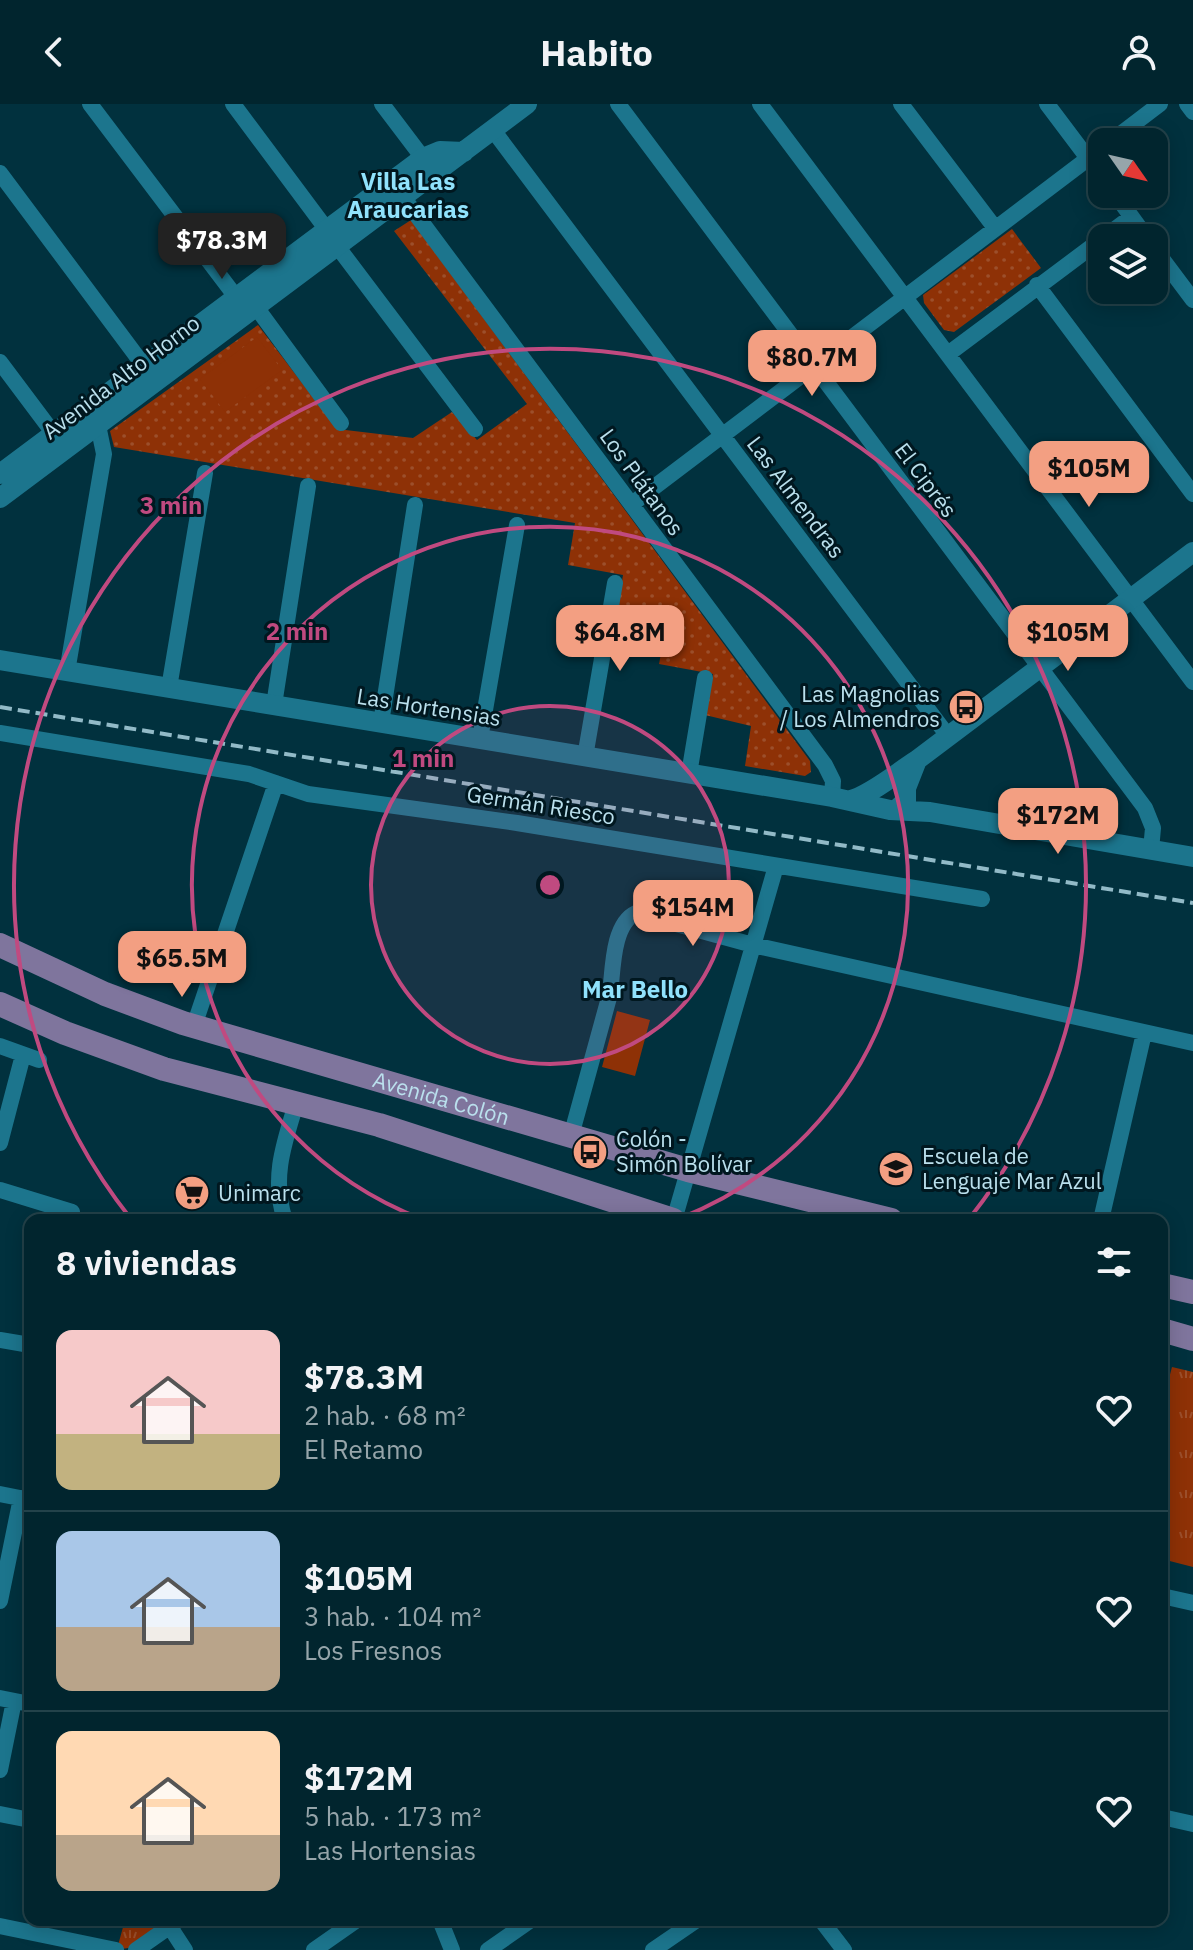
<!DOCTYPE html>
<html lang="es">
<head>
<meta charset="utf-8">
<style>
	:root { --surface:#01252e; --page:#0f313a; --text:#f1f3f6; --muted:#96a5aa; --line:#23424a; --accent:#f39f82 }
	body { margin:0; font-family:"IBM Plex Sans",sans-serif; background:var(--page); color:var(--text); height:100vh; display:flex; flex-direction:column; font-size:30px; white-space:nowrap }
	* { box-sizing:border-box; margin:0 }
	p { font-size:26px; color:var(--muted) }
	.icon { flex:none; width:44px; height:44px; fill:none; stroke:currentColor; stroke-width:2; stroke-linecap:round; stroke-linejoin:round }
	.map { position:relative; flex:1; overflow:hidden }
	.details { position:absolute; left:24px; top:1110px; width:1144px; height:712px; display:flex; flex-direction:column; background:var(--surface); border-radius:16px; box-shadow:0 4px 20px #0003,0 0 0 2px var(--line) }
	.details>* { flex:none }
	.needle { width:52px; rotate:124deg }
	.fabs { position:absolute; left:1088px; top:24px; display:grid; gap:16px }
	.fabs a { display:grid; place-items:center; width:80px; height:80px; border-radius:16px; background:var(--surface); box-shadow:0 4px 20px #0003,0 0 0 2px var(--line); font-size:40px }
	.price { position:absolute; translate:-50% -68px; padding:0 18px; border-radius:16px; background:var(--accent); color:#111; font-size:26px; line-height:52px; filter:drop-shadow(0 2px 4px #0008) }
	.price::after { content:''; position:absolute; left:50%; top:48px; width:24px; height:18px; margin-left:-12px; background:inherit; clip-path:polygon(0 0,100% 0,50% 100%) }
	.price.on { background:#222; color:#fff }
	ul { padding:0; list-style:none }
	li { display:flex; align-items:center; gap:24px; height:200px; padding:0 32px }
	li+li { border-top:2px solid var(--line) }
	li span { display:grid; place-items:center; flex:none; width:224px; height:160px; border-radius:16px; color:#555 }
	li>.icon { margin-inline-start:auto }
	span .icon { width:96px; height:96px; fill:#fffc; stroke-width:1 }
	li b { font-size:34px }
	h2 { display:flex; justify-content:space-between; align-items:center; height:96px; padding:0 32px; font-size:34px }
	header { display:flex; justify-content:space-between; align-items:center; height:104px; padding:0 32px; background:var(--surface); font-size:36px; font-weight:700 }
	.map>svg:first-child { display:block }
	.grass { fill:url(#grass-dots) }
	.park { fill:url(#park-tufts) }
	.pitch { fill:#8e3106 }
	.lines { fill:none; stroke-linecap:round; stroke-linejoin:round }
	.minor { stroke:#1c758d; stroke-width:16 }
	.tertiary { stroke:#1c758d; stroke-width:20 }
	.primary { stroke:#7f759d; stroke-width:24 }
	.rail { stroke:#92bac7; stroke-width:4; stroke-dasharray:12 6; stroke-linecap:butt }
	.ring { fill:none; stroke:#c04a80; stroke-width:4 }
	.labels { text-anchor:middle; stroke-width:6; stroke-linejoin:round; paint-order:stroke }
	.street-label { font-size:22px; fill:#bae0ed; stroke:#00171f }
	.poi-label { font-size:22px; fill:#bae0ed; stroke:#00171f; text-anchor:start }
	.neighbourhood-label { font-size:24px; font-weight:bold; fill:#90e2fc; stroke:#00171f }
	.centre { fill:#c04a80; stroke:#00171f; stroke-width:4 }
	.ring-label { font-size:24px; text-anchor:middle; font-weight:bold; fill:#c04a80; stroke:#00171f; stroke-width:6; stroke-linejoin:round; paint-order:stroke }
</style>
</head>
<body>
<header><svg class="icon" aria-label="back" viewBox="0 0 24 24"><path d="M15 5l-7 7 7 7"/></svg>Habito<svg class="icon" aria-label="person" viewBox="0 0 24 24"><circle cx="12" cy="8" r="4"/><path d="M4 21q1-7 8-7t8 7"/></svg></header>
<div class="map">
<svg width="1193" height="1846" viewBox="0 0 1193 1846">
	<defs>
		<pattern id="grass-dots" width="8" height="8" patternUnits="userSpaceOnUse" patternTransform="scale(2)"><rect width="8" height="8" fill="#8e3106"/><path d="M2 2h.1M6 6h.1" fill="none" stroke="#9c4f2b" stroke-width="1.8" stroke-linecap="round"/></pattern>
		<pattern id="park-tufts" width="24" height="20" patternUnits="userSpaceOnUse" patternTransform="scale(2)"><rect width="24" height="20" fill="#8e3106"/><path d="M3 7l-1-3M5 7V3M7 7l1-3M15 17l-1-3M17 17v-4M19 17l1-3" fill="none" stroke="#9c4f2b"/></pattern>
	</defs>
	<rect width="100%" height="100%" fill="#01313e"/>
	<path class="grass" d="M411,116L810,657L811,668L805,672L745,662L751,622L705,611L713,570L659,560L667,519L617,509L623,471L568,461L575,419L114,343L110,327L258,221L337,325L413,334L452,308L477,336L527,300L394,127Z
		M1012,125L1041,164L954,228L944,226L924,199L923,191Z"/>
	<path class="park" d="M1172,1263L1193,1268V1463L1162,1455V1301Z
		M125,1816H177C158,1829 139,1846 117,1845Z"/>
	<path class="pitch" d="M257,233L282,266L225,308L200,275Z
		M617,907L650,916L635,972L602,963Z"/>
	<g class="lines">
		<path class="minor" d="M90,0L236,193
			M233,0L327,126
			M382,0L429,62
			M618,0L1145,704L1153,724L1151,746
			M760,0L1193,578
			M901,0L995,124
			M1047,0L1102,73
			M1187,0L1193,8
			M493,26L948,632
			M1110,38L1160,0
			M0,69L144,262
			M1115,90L1147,134
			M403,93L825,661L833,677L832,693
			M337,142L475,325
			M1154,144L1193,196
			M1037,181L1193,390
			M256,203L341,319
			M948,250L1130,114
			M0,258L54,330
			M632,400L1102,44
			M67,568L104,350L98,321
			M169,584L205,369
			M274,601L308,382
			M381,619L415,401
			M0,629L249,670L308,690L517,719L982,795
			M480,635L517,421
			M585,653L615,479
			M689,670L705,574
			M194,922L276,679
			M0,942L39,956
			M571,1032L610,890C613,867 612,820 636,809L753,841L1193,939
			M0,1039L23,951
			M0,1086L72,1108
			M285,1116C271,1075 284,1039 296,1000
			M674,1116L776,762
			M1101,1116L1144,929
			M0,1236L30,1241
			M0,1390L30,1396
			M1162,1492L1193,1499
			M0,1497L21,1394
			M0,1594L30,1600
			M0,1666L14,1597
			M0,1710L30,1716
			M1162,1713L1193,1720
			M440,1816L452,1846
			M821,1816L844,1846
			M0,1822L116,1846
			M170,1823L185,1846
			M136,1846L179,1816
			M314,1846L357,1816
			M488,1846L531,1816
			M653,1846L697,1816"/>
		<path class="tertiary" d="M0,370L423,54L440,47L464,48
			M0,394L527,0
			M0,556L832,693L890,706L930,708L1193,753
			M851,696C870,691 898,668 917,656L1193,448
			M897,705L906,697V684L917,656"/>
		<g class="primary">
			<path id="s1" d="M0,841L105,890L183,919L688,1066L891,1116"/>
			<path d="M0,900L65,929L164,965L379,1021L673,1116"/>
			<path d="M1162,1181L1193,1188"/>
			<path d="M1162,1226L1193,1235"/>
		</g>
		<path class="rail" d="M0,603L1193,799"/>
	</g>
	<circle cx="550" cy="781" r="179" fill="#c04a80" fill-opacity=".12"/>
	<g class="ring">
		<circle cx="550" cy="781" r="179"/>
		<path d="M422 1115A358 358 0 1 1 678 1115"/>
		<path d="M131 1115A536 536 0 1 1 969 1115"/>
	</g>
	<defs>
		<symbol id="bus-disc" viewBox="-11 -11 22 22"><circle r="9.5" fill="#f39f82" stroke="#00171f"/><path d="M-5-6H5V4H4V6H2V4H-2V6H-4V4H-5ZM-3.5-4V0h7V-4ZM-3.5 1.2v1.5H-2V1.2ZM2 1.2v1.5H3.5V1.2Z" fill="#111"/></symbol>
		<symbol id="school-disc" viewBox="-11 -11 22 22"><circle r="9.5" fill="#f39f82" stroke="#00171f"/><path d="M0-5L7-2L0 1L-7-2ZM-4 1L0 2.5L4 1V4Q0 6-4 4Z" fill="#111"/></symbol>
		<symbol id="supermarket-disc" viewBox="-11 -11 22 22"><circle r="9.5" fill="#f39f82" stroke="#00171f"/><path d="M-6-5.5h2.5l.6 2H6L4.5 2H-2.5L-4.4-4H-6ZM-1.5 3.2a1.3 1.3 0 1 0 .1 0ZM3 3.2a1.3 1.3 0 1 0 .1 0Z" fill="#111"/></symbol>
	</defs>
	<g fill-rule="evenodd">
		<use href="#bus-disc" x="946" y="583" width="40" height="40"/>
		<use href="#bus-disc" x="570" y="1028" width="40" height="40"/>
		<use href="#school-disc" x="876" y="1045" width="40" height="40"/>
		<use href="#supermarket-disc" x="172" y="1069" width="40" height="40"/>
	</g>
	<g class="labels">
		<g class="street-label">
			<text transform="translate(121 273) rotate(-37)" y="8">Avenida Alto Horno</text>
			<text transform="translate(926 376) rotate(53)" y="8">El Ciprés</text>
			<text transform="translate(642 378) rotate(54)" y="8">Los Plátanos</text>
			<text transform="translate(796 393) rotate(53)" y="8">Las Almendras</text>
			<text transform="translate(429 603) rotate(9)" y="8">Las Hortensias</text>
			<text transform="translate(541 701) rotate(9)" y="8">Germán Riesco</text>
			<text dy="8" stroke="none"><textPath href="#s1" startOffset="468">Avenida Colón</textPath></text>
		</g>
		<g class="poi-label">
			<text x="940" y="598" text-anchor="end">Las Magnolias<tspan x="940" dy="25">/ Los Almendros</tspan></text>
			<text x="616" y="1043">Colón -<tspan x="616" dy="25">Simón Bolívar</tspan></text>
			<text x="922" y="1060">Escuela de<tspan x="922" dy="25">Lenguaje Mar Azul</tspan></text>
			<text x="218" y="1097">Unimarc</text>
		</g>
		<g class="neighbourhood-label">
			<text x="408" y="86">Villa Las<tspan x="408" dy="28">Araucarias</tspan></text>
			<text x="635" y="894">Mar Bello</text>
		</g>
	</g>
	<circle cx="550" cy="781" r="12" class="centre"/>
	<g class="ring-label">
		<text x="171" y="410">3 min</text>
		<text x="297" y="536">2 min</text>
		<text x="423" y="663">1 min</text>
	</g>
</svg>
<div class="fabs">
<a><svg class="needle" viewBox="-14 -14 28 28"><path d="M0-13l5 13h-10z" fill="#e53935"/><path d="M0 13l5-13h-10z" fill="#96a5aa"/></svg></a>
<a><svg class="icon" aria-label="layers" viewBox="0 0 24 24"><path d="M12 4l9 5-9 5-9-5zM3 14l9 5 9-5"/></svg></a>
</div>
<b class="price on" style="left:222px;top:177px">$78.3M</b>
<b class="price" style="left:812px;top:294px">$80.7M</b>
<b class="price" style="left:1089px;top:405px">$105M</b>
<b class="price" style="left:620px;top:569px">$64.8M</b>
<b class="price" style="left:1068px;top:569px">$105M</b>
<b class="price" style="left:1058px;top:752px">$172M</b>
<b class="price" style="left:693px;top:844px">$154M</b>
<b class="price" style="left:182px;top:895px">$65.5M</b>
<section class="details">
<h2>8 viviendas<svg class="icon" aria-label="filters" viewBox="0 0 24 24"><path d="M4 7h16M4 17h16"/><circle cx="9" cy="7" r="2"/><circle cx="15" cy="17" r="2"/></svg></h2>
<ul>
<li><span style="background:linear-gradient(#f6c9c9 65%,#c2b280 0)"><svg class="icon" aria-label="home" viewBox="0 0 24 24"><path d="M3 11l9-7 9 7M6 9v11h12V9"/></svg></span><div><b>$78.3M</b><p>2 hab. · 68 m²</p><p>El Retamo</p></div><svg class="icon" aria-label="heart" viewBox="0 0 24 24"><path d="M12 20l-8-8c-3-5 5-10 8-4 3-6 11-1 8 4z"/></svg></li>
<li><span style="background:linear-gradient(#a9c7e8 60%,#b9a48a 0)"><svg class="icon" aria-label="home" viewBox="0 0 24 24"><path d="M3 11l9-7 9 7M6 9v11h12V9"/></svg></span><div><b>$105M</b><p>3 hab. · 104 m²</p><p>Los Fresnos</p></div><svg class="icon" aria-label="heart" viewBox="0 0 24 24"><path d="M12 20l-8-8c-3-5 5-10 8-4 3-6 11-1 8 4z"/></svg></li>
<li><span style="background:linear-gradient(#ffd9b3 65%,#b9a48a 0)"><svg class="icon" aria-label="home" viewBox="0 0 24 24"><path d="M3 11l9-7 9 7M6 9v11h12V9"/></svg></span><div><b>$172M</b><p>5 hab. · 173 m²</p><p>Las Hortensias</p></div><svg class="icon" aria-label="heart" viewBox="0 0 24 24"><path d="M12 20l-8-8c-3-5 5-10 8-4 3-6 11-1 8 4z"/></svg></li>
</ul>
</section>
</div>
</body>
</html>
